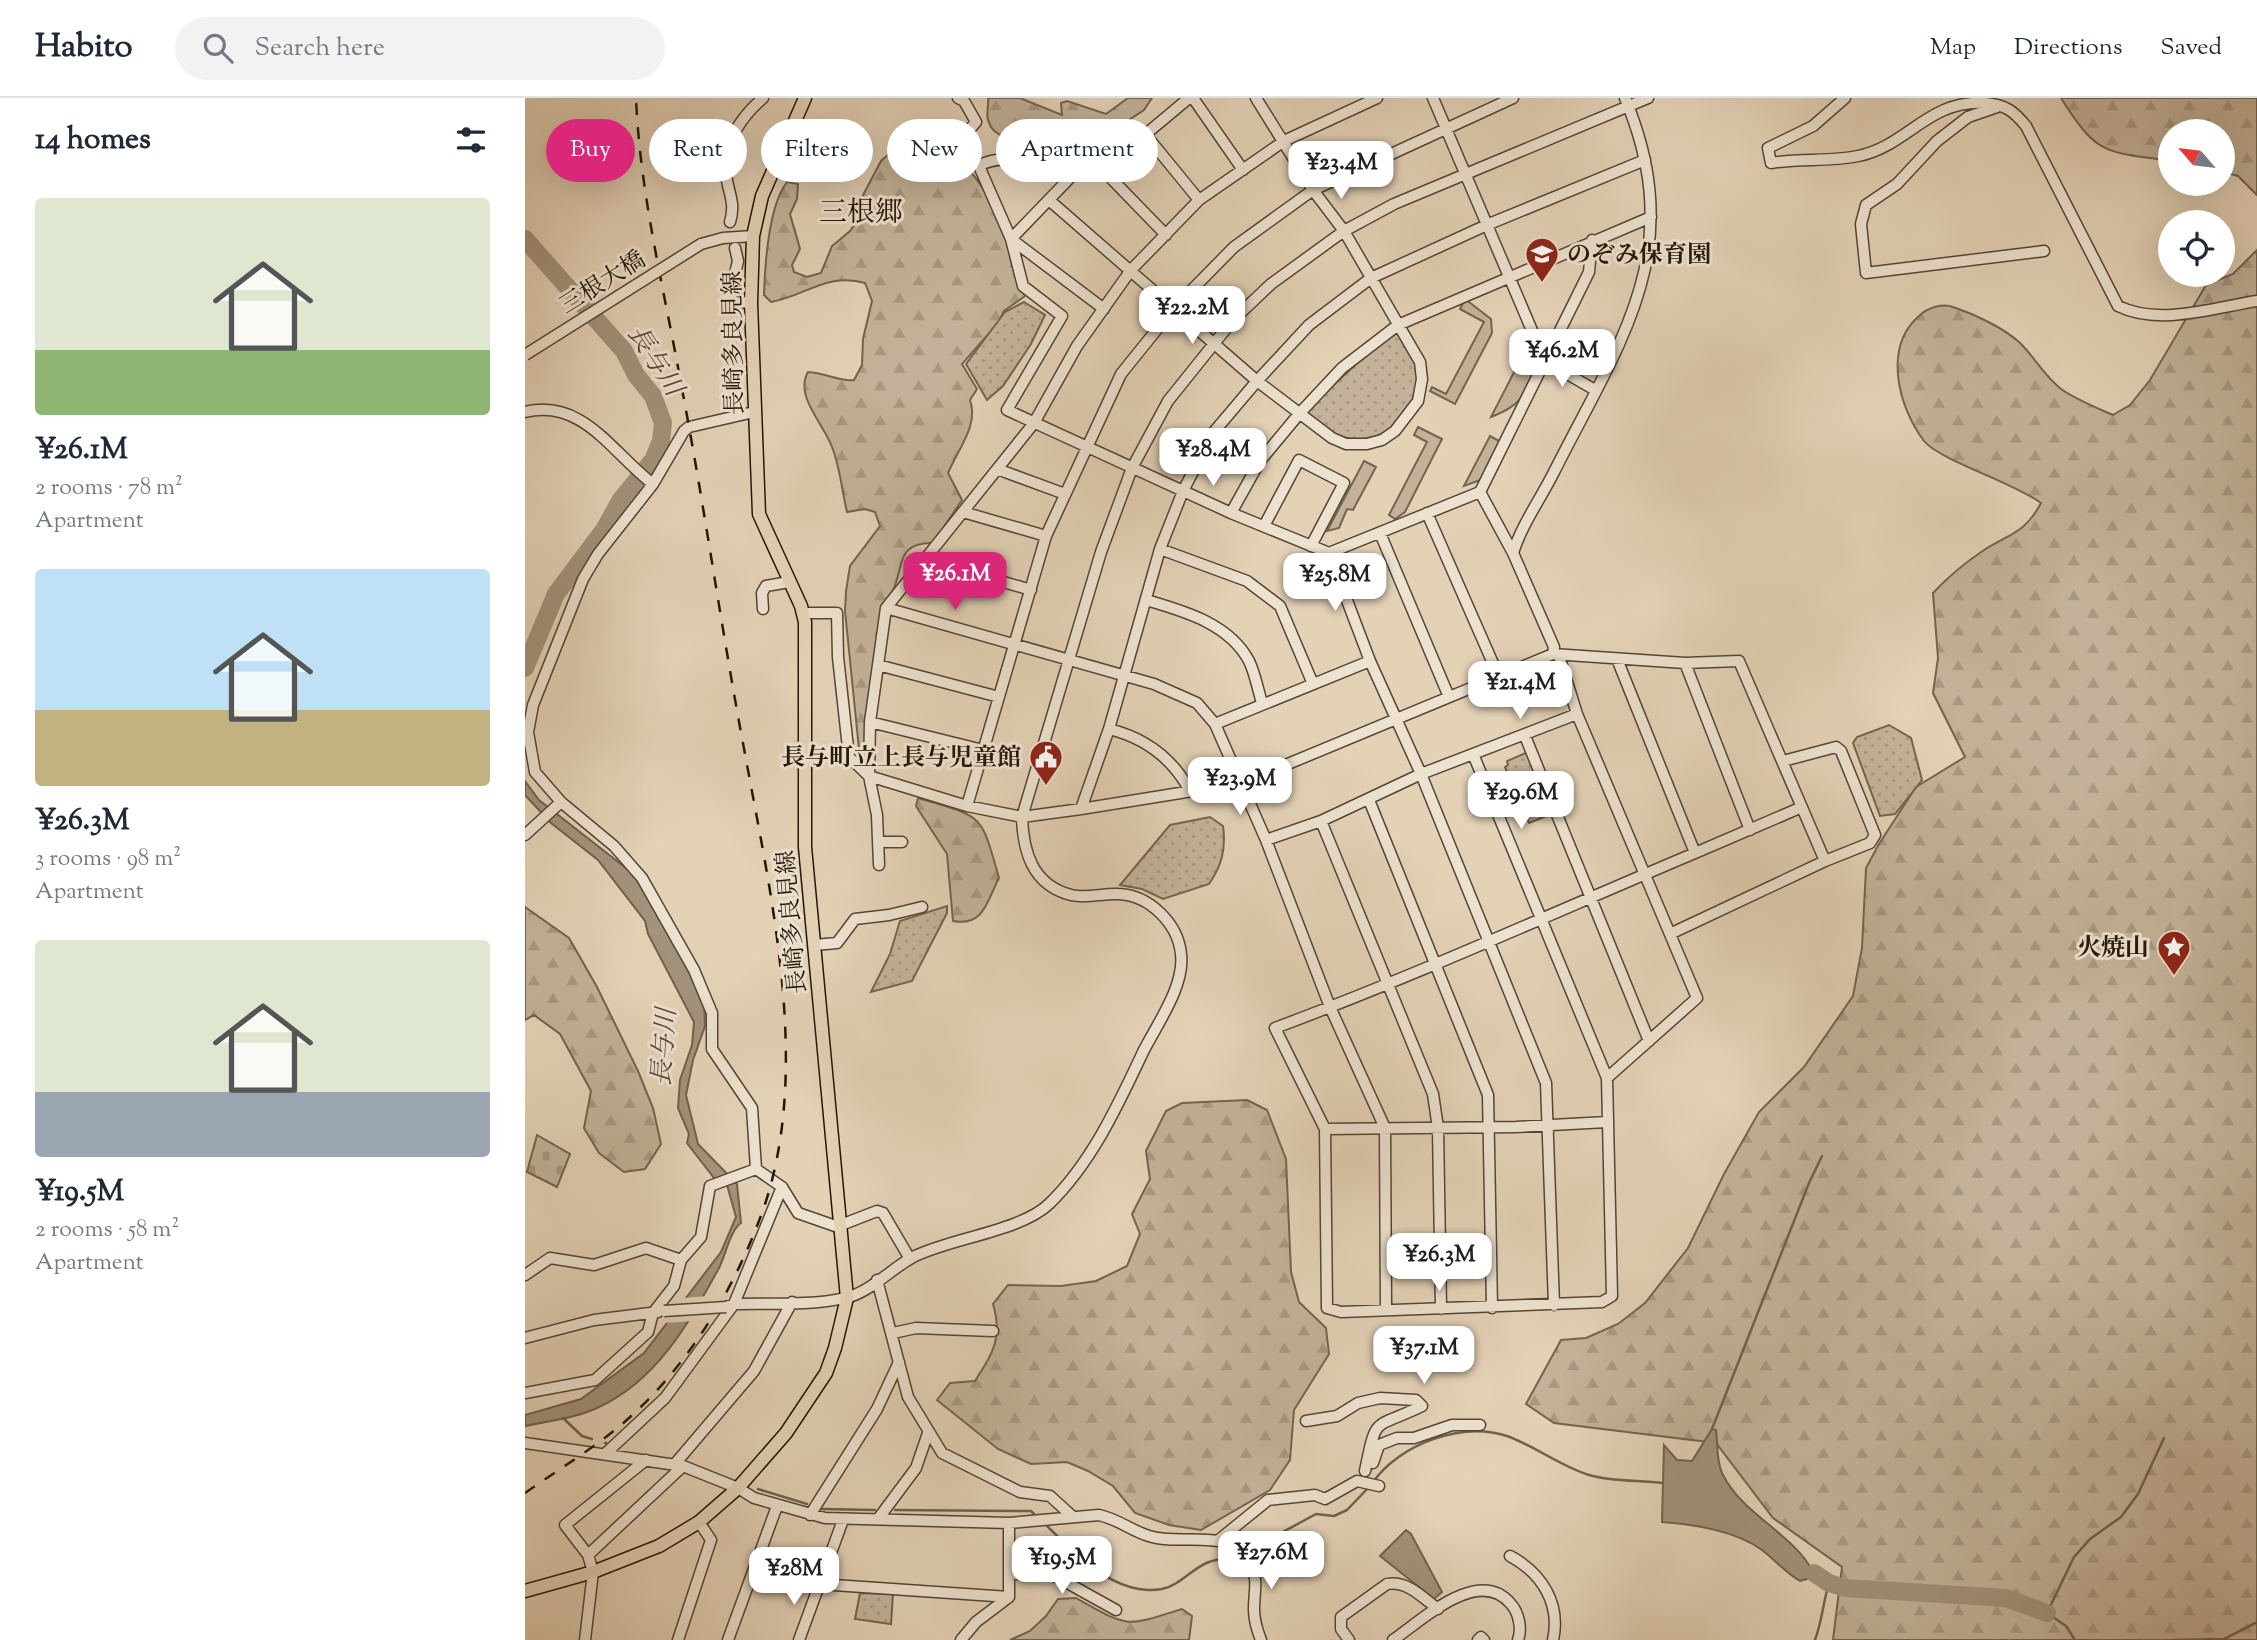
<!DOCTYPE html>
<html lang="en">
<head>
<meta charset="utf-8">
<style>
	:root { --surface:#fff; --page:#f2f2f3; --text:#1f2937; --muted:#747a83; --line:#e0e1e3; --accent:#db2777 }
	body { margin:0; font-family:"Sorts Mill Goudy","Noto Serif JP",serif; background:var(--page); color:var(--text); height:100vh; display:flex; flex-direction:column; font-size:26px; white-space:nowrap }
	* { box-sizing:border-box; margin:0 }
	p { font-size:23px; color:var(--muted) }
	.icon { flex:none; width:38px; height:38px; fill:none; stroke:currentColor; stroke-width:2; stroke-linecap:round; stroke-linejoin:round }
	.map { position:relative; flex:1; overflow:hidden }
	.side { display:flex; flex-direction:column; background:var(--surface); width:525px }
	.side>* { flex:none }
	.top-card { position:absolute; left:21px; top:21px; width:665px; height:63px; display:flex; gap:14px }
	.needle { width:46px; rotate:298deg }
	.controls { position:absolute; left:1633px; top:21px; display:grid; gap:14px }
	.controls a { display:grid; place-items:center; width:77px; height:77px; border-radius:50%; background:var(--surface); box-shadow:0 7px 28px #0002; font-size:35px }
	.price { position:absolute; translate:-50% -60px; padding:0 16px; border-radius:14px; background:#fff; color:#222; font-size:23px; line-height:46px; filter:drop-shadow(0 2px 4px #0008) }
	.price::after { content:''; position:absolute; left:50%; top:42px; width:21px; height:16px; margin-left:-10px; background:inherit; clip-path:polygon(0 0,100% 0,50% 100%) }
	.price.on { background:var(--accent); color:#fff }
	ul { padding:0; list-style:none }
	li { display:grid; align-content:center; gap:14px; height:371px; padding:0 35px }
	li span { display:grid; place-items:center; height:217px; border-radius:7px; color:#555 }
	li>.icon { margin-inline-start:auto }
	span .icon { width:126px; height:126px; fill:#fffc; stroke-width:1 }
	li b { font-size:30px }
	h2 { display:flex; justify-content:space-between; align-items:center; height:84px; padding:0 35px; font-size:30px }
	.pill { padding:0 24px; border-radius:32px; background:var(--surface); box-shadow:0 7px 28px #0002; font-size:24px; line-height:63px }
	.pill.on { background:var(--accent); color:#fff }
	header { display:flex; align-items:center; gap:42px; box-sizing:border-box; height:98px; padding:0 35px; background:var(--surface); border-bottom:2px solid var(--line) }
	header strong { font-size:33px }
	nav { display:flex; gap:38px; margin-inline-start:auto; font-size:24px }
	.search { width:490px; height:63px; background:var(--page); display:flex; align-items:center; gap:18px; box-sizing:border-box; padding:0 24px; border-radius:38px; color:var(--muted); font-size:26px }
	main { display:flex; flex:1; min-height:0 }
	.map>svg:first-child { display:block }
	.green { fill:#c3b299; stroke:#746450; stroke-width:2 }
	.forest { fill:url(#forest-firs); stroke:#746450; stroke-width:2 }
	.cemetery { fill:url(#cemetery-stones); stroke:#746450; stroke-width:2 }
	.park { fill:url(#park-dots); stroke:#746450; stroke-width:2 }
	.water { fill:#a3927c; stroke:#70614e; stroke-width:2 }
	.pier { fill:#e4d2b7 }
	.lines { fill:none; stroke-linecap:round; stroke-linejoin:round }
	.stream { stroke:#70614e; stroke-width:2.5 }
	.river { stroke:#a3927c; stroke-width:18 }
	.minor-casing { stroke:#544634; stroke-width:13 }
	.major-casing { stroke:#241708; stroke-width:15 }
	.minor { stroke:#ede2d0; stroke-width:10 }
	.major { stroke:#e4d2b7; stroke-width:12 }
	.rail { stroke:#241708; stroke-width:2.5; stroke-dasharray:12 12; stroke-linecap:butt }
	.minor-bridge-casing { stroke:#544634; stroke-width:13; stroke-linecap:butt }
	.minor-bridge { stroke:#ede2d0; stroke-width:10 }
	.labels { text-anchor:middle; stroke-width:6; stroke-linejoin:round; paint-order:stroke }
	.poi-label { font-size:24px; font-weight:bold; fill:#241708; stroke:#ede2d0; text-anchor:end }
	.street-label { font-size:24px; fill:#241708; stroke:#ede2d0 }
	.water-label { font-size:26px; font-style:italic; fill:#574836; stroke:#ede2d0 }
	.quarter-label { font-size:28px; fill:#241708; stroke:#ede2d0 }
</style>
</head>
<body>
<header>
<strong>Habito</strong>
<div class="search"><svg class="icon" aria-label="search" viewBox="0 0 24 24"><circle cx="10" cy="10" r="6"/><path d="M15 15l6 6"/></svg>Search here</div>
<nav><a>Map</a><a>Directions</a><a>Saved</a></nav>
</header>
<main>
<section class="side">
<h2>14 homes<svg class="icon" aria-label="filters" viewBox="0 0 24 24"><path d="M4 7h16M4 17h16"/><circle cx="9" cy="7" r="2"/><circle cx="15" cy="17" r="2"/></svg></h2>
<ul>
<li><span style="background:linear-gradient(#dfe7d0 70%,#8fb573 0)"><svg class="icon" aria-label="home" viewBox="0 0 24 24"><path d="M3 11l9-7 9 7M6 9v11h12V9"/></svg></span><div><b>¥26.1M</b><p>2 rooms · 78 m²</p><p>Apartment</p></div></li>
<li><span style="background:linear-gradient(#bfe0f5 65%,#c2b280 0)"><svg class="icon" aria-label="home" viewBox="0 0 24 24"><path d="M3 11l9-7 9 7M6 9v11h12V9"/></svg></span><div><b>¥26.3M</b><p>3 rooms · 98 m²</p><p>Apartment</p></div></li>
<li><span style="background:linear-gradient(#dfe7d0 70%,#9aa5b1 0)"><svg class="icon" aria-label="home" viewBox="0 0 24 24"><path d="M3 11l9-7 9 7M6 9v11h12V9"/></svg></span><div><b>¥19.5M</b><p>2 rooms · 58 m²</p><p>Apartment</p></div></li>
</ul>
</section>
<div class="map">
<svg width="1732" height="1542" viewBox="0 0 1732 1542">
	<defs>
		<pattern id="forest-firs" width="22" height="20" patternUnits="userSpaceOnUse" patternTransform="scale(1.75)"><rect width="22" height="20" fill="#c3b299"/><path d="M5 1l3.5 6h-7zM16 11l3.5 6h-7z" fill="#a79882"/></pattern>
		<pattern id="cemetery-stones" width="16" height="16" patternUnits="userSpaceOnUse" patternTransform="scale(1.75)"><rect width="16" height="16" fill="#c3b299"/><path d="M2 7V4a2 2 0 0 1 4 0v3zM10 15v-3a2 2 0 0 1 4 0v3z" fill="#a79882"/></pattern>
		<pattern id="park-dots" width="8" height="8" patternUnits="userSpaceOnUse" patternTransform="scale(1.75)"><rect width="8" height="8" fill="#c3b299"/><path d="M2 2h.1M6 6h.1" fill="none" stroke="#a79882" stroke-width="1.8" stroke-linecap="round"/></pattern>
	</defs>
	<rect width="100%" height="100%" fill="#e4d2b7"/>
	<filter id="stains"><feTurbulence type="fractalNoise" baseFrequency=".00286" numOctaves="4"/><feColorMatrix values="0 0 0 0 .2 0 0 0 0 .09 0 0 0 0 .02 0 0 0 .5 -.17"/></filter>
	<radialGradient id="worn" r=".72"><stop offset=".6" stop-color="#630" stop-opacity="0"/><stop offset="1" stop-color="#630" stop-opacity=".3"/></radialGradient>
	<path class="green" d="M940,201L966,221L967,235L930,306L905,293L907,289L921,296L959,224L935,211Z
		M1004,245C1018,260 1007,286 995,301C988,310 976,315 966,319Z
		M893,329L917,341L880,414L870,421L864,417L902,344L889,337Z
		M965,338L976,344L958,381L939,388Z
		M839,363L851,369L828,412L822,411L814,430L802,433Z"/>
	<path class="forest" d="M463,0H495L537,17L536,5L542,3L581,16L603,0H627L619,12L604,22L583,49L570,51L543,33C521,34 472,54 463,22C461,15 464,7 463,0Z
		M1536,0H1732V97L1713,78L1698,74V33H1645V63C1580,53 1573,59 1536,0Z
		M396,37C439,55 469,97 482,142C487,162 488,181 500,198L479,213L473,225L437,266L452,291L445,302C454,327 433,351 423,375L437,402L408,445C368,444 380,474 366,496L342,655L334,651L320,513L321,493L325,468L355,428L350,414L340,411L322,414C317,393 315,369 307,349C299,326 269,298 283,274C301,275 315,284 329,282L337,267L338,241L347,203L340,185C303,174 280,198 246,204L239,197C240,167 244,107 262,84L273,86L272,101L265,116L275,151L267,167L269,174L282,179L296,175L307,148L325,133L337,116L336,101L356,63L374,47Z
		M1732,152V1542H1308L1317,1469L1248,1420L1191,1345L1029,1325L1001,1306L1036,1242L1061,1240L1093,1226L1120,1205L1163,1150L1199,1076L1234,1014L1279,969L1328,898L1337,850L1341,770L1354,746L1391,689L1440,659L1408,595L1413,560L1408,495C1423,479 1441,464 1459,452C1486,435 1500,435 1516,405C1490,385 1414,362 1399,343C1373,309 1358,249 1394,218C1402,210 1417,205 1428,209C1449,216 1477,229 1494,244C1509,258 1519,278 1536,291C1552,302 1570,309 1588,317L1605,307L1625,282L1681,187L1708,176Z
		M393,700C459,720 455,713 474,780C462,803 459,829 428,823L422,756L391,708Z
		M0,809L44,840L72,889L113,973L128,1010L136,1046L120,1071L99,1074L74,1055L59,1030L66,993L35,936L9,917L0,922Z
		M722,1002L742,1012L761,1061L766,1174L774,1204L801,1230L804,1256L769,1312L765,1362L745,1392L676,1432L644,1427L610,1415L588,1388L563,1373L542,1364L506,1366L473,1351L412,1302L425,1285L450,1283C468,1255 478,1240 468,1206L483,1187L536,1188L571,1183L602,1168L615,1136L607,1116L625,1081L621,1053L641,1013L657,1005Z
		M551,1500C604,1530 600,1529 657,1511L667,1518L664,1542H485L505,1533L521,1518L533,1501Z"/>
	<path class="cemetery" d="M12,1037L45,1056L32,1089L2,1074Z"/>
	<path class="park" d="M499,204L520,217L506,246L478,288L462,302L441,266L480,214Z
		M872,234C877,241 885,248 888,256C908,299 868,349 822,340C807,337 796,327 784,318L783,311L843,255Z
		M1364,627L1386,640L1397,682L1370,716L1355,718L1328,645L1332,639Z
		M1003,654L1027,716L1004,725L980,669L983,667L982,663Z
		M685,719L698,728C701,751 697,767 684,786L638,801L617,791L595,787L645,727Z
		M422,808V815L387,883L346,894L365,856L375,823Z
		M335,1495L368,1496L366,1526L330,1521Z"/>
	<path class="water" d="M0,683L14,702L106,774L141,826L179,903L180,928L168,962L161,997L173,1046L212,1086L216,1125C205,1132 200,1160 193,1172C163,1226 132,1283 72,1310C50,1320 24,1323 0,1328V1317L56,1301L119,1255L196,1154L211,1119L202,1087L192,1084L162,1045L164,1036L153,1010L155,982L167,947L169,924L123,836L120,823L73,762L26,725L0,697Z
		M1187,1331L1191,1332C1193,1347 1191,1361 1197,1375C1217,1417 1267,1434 1289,1475L1286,1480L1275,1483C1260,1474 1250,1462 1237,1452C1211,1433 1168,1426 1137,1424L1139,1347L1152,1362L1167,1363Z
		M881,1432L886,1436L917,1494L909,1501L855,1458Z"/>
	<path class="pier" d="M183,1198L169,1223L139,1225L158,1200Z"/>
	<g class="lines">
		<path class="stream" d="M38,1320L57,1338L67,1341
			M1187,1331L1284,1085L1297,1058
			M80,1345H81
			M848,1384C875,1346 937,1323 982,1338C1010,1348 1035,1368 1064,1377C1087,1384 1115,1382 1138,1385
			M233,1391L282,1406
			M297,1411L350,1412
			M370,1412L506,1413L511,1418
			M522,1428C551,1456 590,1499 637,1491C656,1487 667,1470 684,1464C694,1460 704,1462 715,1457
			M721,1454L791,1416L809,1418L822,1412L844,1389
			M1290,1542C1297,1523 1298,1505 1304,1485
			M1550,1542L1541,1528L1522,1515L1549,1459L1565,1441L1596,1419L1613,1396L1639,1340
			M1648,1542L1699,1541L1732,1524"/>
		<path class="river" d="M0,141L99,253L111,277L128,298L138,325L136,343L128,362L95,403L79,432L31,496L0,570
			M1289,1475L1304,1485L1320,1490L1481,1500L1522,1515"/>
		<defs>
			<path id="minor" d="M433,0L439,3L451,24L432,46L436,54L454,68L486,141L579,211
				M664,0L578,72L565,59L486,141L498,188L537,218L482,312L706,415L804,455L955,394L1064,174L1067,142
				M668,0L718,72
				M852,0L759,43L674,102L606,172L552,248L509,325L361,510L345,624L344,678L442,708L497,719L556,711L717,685L1028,556L1160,565L1214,563L1300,763
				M908,0L1020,263L1070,292
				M1320,0L1288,28L1243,50L1246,65C1275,60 1304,64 1333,58C1381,49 1404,1 1460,5C1480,7 1488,12 1501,28L1593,208C1634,228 1688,210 1732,203
				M1472,9L1443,19L1412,43L1372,86L1341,107L1336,126L1341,175L1519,153
				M620,36L674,102
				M454,68C467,59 489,62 505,57
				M578,72L641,137
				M524,102L732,283L807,340L821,346H842L857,342L870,333L893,303L897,281L895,264L819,133L788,92L731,0
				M205,124C211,104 203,95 201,76C197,46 217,18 238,0
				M176,146L198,140L228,138
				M210,150L213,163L205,196L211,204L226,205
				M0,314C58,300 87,355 128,386
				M229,314L164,329L159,333L128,386L73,456L58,481L8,607L3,634L10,674L36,704L89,748L117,780L169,872L187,915V951L227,1010L231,1071
				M472,371L540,396
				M955,394L988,455L1029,549L1028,556
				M438,414L521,438
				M706,415L735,363L774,316L817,270L873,227L1126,119
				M902,415L974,579
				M739,428L774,362L819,385L786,448
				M855,435L924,599
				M635,451L722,483L755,508L788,586
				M804,455L845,563L896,676L1021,985L1029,1207
				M988,455C996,428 1016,400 1029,374C1096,241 1164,153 1100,0
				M401,461L506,492
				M621,502C658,513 704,525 724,563C730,575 733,592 737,605
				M361,510L629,586L672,605L690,626L741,742L805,909L860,1030L861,1212
				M238,511L237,495L241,488L264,484
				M278,515H312L313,559L324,659L344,678L352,717L354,767
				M1034,558L1052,616L1172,900L1082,980
				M1092,561L1170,755L1277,709
				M1160,565L1225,732
				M353,567L474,599
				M345,624L458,652
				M690,626L845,563
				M584,631C620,640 647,659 665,693
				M1000,638L1124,943
				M948,656L1082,980L1087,1198L1077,1204L816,1214L802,1210L800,1031L750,930C892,877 1030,814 1170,755
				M844,702L963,997L967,1210
				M442,708L521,438L596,276L650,209L709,149L788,92L988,0
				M556,711L584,631L635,451L658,393L688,335L732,283L784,227L846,180L964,126L1120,62
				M796,723L908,996L913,1030L916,1211
				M0,737L36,704
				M741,742L796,723L896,676L1052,616
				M353,744H377
				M1147,835L1300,763L1345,745L1350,737L1316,653L1311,649L1258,663
				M289,847L312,845L330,821L364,817L397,809
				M800,1031L991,1029L1082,1024
				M231,1071L257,1089L273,1115L316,1130
				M316,1127L352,1113L358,1115L385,1161
				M0,1177L25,1160L69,1167L121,1150L156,1162L176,1139L185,1088L231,1071
				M352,1182L383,1299L417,1355L495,1394L525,1398L548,1419
				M201,1209L209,1206C245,1205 285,1208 320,1200C344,1195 366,1171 388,1159C426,1140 496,1133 524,1106C567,1064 593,1007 618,954C632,926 660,888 656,856C653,826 625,797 593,796C578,795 561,801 546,797C507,787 498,753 497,719L576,454L607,370L643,303L708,222L746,186L819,133L869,106L1123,0
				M368,1235L391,1230L468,1233
				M0,1240L69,1222L133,1214
				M0,1295L70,1282L123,1234L128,1215L149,1188L156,1162
				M781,1323L812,1318L833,1305L855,1300L891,1302L897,1308C848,1332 852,1315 840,1373
				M0,1345L158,1368L213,1390L229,1400L300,1420L484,1425L574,1417C593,1421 607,1433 624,1438C657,1449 709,1427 727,1468C733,1483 729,1495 729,1511C729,1522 732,1532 736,1542
				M80,1356L140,1300L209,1206L257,1089
				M848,1365L854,1347L872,1340H889L927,1327H955
				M149,1367L229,1273L267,1204
				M285,1417L352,1311L374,1264
				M353,1421L391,1370L403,1335
				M695,1441L743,1402L790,1397L800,1401L832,1383L854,1388
				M63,1457L158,1368
				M985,1458C1017,1475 1036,1506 1028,1542
				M484,1477L519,1472L591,1512
				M294,1486L484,1499V1425
				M60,1542L68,1474L63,1457L40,1427L121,1362
				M153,1542L186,1442L174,1424
				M203,1542L252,1408
				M274,1542L318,1422
				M436,1542L451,1524L484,1499
				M824,1542L816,1531V1519L862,1486C882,1482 898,1500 913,1511
				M868,1542C896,1523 954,1467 986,1506C994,1515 997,1531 993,1542
				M953,1542L956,1539L959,1542"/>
			<path id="major" d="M0,1493L68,1474L134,1448L174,1424L213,1390L261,1335L301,1275L310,1250L322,1200L280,749V524L276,508L234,416L226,205L228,138L237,98L280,0"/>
		</defs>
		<use href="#minor" class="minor-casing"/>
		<use href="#major" class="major-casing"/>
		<use href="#minor" class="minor"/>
		<use href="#major" class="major"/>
		<path class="rail" d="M0,1395C34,1371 73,1348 104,1320C166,1264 210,1190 238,1112C287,972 246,798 220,656C197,535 180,412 157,291C140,195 115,98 111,0"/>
		<defs>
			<path id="minor-bridge" d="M0,257L176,146
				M139,1213L201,1209"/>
		</defs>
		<use href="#minor-bridge" class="minor-bridge-casing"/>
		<use href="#minor-bridge" class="minor-bridge"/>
	</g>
	<defs>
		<symbol id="school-pin" viewBox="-11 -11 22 30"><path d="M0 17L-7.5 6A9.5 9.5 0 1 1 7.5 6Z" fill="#8f2418" stroke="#ede2d0"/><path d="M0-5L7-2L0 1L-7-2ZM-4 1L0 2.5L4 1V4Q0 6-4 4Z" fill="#fff"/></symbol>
		<symbol id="civic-pin" viewBox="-11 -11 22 30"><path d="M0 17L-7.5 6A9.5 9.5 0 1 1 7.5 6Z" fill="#8f2418" stroke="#ede2d0"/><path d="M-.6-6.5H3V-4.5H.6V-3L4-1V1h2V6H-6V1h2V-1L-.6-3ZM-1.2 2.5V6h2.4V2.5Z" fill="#fff"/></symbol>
		<symbol id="sight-pin" viewBox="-11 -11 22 30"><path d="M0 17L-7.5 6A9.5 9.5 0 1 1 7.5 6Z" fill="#8f2418" stroke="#ede2d0"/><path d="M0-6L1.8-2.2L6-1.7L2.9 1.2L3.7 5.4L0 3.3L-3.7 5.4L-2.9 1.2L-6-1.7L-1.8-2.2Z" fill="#fff"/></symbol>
	</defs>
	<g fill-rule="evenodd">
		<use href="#school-pin" x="998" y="137" width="38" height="52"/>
		<use href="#civic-pin" x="502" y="640" width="38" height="52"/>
		<use href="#sight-pin" x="1630" y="830" width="38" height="52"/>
	</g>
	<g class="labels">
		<g class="poi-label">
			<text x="1042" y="164" text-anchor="start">のぞみ保育園</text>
			<text x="496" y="667">長与町立上長与児童館</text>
			<text x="1624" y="857">火焼山</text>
		</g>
		<g class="street-label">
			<text transform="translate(77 184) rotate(-32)" y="8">三根大橋</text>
			<text transform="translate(208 245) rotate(-91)" y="8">長崎多良見線</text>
			<text transform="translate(266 824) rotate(-95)" y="8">長崎多良見線</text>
		</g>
		<g class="water-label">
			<text transform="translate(131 262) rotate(57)" y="9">長与川</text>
			<text transform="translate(138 949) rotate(-86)" y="9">長与川</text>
		</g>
		<g class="quarter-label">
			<text x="336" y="123">三根郷</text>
		</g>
	</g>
	<rect width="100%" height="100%" filter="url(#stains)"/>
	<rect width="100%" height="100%" fill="url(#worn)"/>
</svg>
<div class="controls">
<a><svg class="needle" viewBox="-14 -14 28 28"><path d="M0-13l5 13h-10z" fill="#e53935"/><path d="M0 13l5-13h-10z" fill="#747a83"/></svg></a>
<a><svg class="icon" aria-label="locate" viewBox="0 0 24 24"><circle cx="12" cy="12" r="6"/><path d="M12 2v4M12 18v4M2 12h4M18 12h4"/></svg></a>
</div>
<b class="price" style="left:816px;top:103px">¥23.4M</b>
<b class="price" style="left:667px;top:248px">¥22.2M</b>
<b class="price" style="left:1037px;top:291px">¥46.2M</b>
<b class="price" style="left:688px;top:390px">¥28.4M</b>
<b class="price on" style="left:430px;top:514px">¥26.1M</b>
<b class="price" style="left:810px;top:515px">¥25.8M</b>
<b class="price" style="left:995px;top:623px">¥21.4M</b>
<b class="price" style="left:715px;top:719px">¥23.9M</b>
<b class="price" style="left:996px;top:733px">¥29.6M</b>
<b class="price" style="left:914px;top:1195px">¥26.3M</b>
<b class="price" style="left:899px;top:1288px">¥37.1M</b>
<b class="price" style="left:746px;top:1493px">¥27.6M</b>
<b class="price" style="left:537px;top:1498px">¥19.5M</b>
<b class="price" style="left:269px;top:1509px">¥28M</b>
<div class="top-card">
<a class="pill on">Buy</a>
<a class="pill">Rent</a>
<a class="pill">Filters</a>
<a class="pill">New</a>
<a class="pill">Apartment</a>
</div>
</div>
</main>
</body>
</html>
